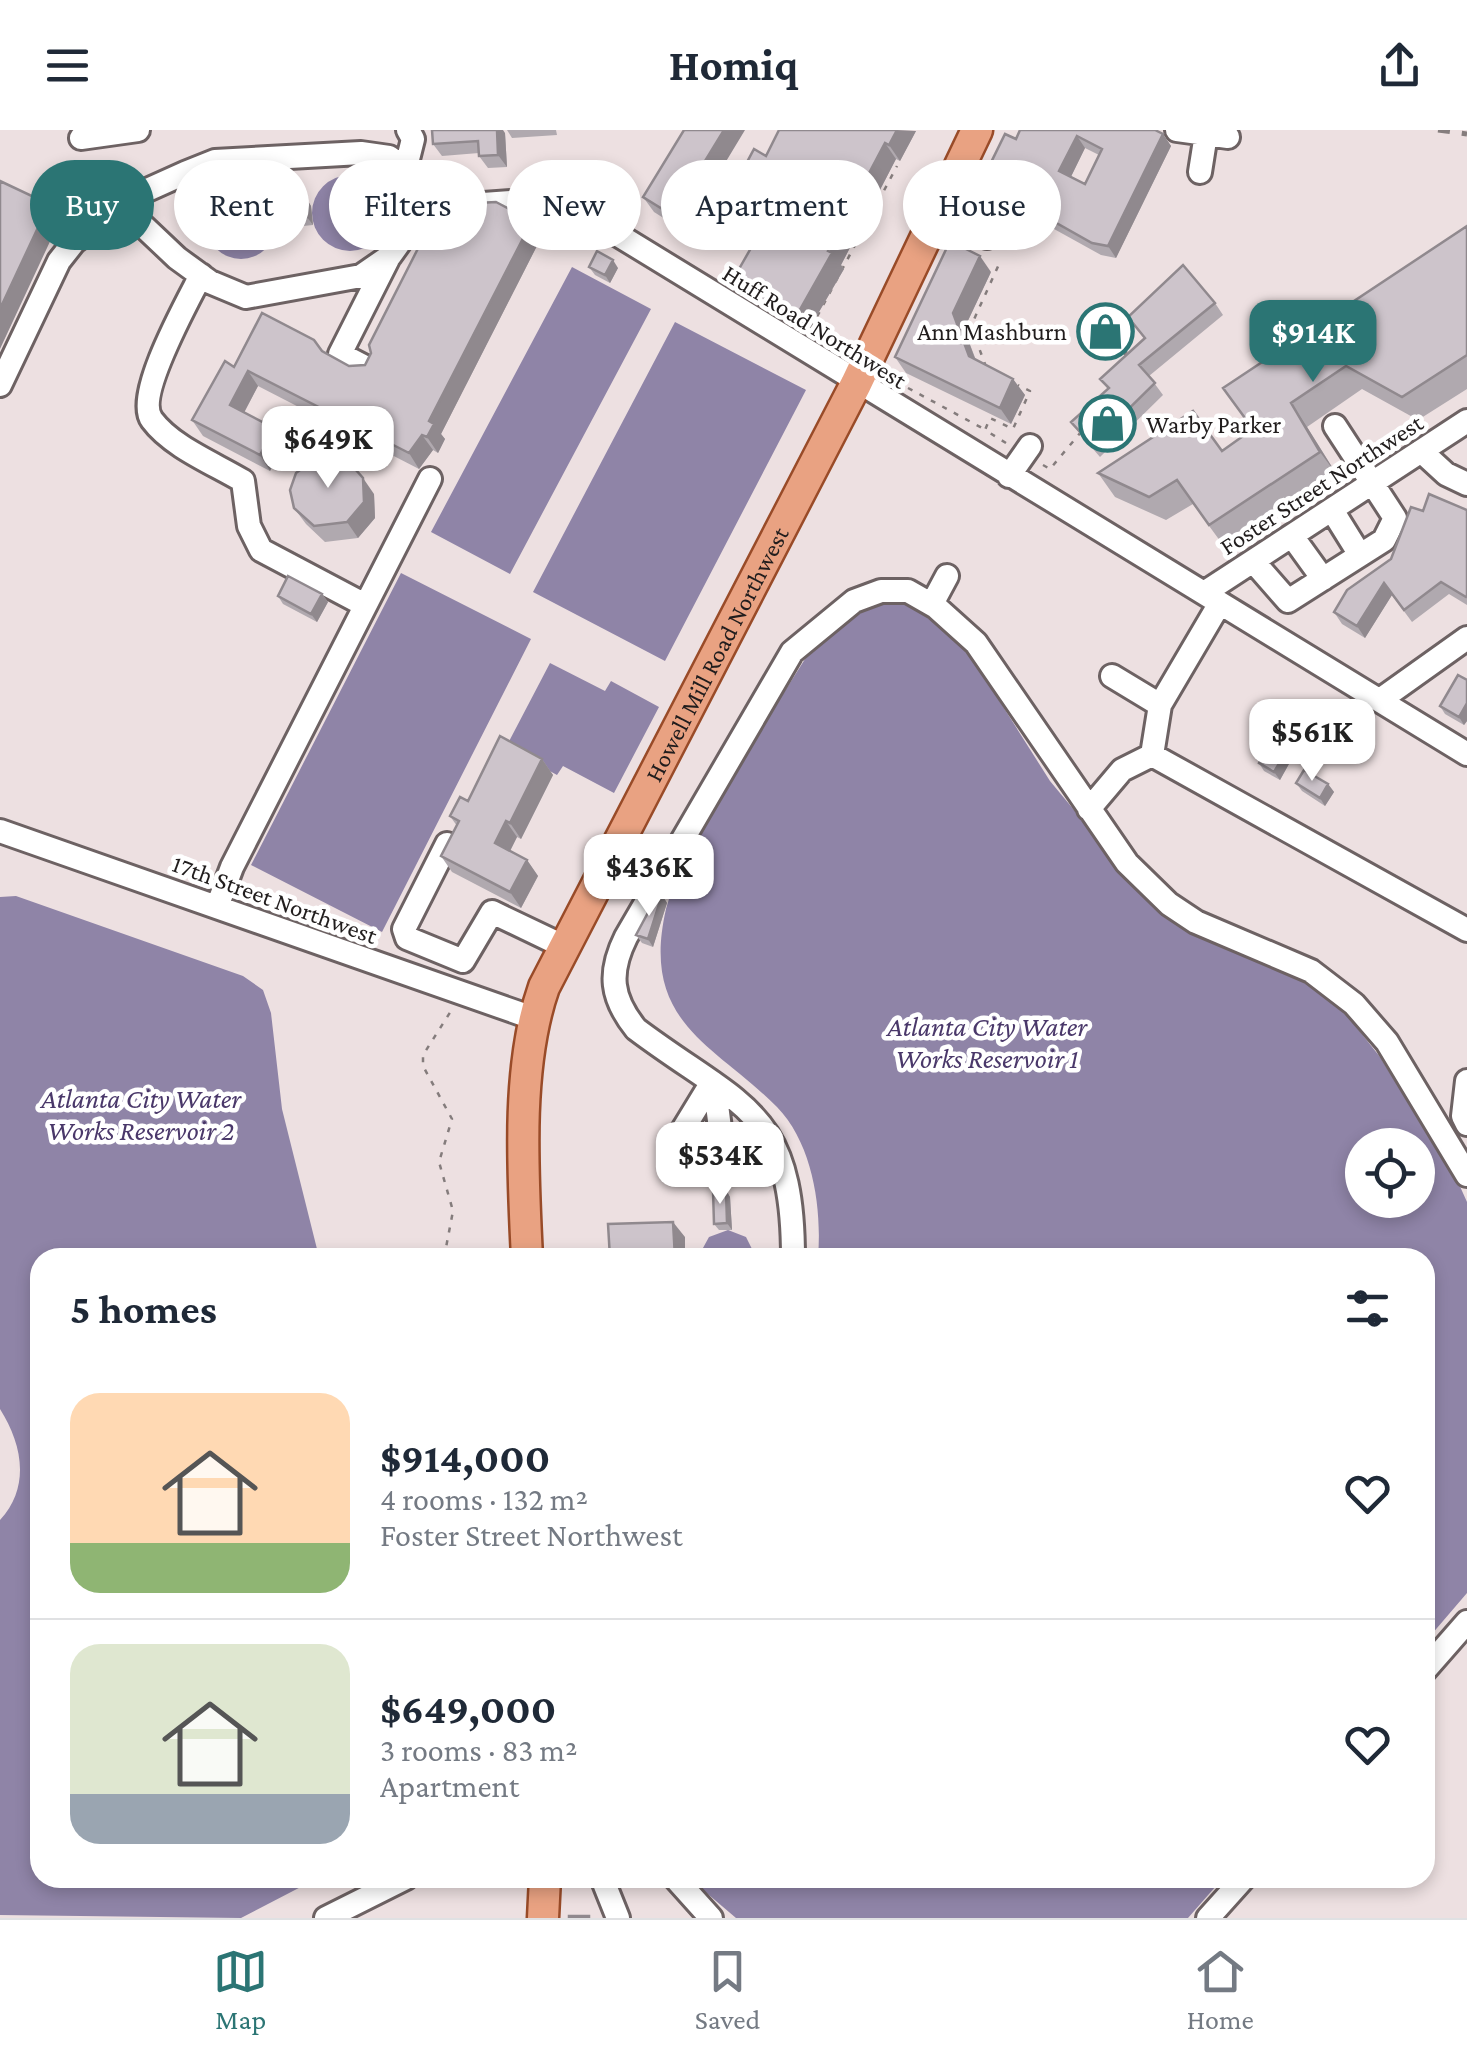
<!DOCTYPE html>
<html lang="en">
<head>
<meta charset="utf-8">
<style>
	:root { --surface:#fff; --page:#f2f2f3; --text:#1f2937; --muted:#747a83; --line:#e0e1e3; --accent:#2b7574 }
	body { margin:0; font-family:"Crimson Pro",serif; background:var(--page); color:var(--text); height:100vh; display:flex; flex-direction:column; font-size:38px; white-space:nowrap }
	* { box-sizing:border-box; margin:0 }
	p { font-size:32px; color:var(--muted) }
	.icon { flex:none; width:55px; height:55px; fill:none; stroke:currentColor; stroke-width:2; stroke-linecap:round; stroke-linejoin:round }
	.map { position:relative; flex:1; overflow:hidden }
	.details { position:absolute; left:30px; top:1118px; width:1405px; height:640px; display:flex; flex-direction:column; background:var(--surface); border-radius:30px; box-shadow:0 5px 15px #0003 }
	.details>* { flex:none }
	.banner { position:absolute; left:30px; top:30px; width:1408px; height:90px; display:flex; gap:20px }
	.tools { position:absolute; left:1345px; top:998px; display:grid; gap:20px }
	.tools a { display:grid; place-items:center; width:90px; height:90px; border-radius:50%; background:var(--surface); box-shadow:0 5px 15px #0003; font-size:50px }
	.price { position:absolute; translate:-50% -85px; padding:0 22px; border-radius:20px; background:#fff; color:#222; font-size:32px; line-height:65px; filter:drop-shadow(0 2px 5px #0008) }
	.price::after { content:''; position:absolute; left:50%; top:60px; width:30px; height:22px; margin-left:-15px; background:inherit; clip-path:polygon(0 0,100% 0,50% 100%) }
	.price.on { background:var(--accent); color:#fff }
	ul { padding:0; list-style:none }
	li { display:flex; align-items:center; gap:30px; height:250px; padding:0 40px }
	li+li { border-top:2px solid var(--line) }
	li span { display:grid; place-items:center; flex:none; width:280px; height:200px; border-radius:30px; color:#555 }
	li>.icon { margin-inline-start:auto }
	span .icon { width:120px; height:120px; fill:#fffc; stroke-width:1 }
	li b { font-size:42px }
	h2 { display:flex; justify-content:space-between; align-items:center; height:120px; padding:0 40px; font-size:42px }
	.chip { padding:0 35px; border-radius:45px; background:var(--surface); box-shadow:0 5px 15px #0003; font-size:35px; line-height:90px }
	.chip.on { background:var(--accent); color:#fff }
	header { display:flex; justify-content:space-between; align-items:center; height:130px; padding:0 40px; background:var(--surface); font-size:45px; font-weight:700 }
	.tabs { display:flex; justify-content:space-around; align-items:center; height:140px; border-top:2px solid var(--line); background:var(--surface); font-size:28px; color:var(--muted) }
	.tabs a { display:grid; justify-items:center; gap:5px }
	.tabs .on { color:var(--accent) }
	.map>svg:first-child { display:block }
	.water { fill:#8f84a7; fill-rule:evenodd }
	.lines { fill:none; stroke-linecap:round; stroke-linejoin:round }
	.minor-casing { stroke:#6d6263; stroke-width:28 }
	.major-casing { stroke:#994b28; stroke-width:35 }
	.path { stroke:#847c7c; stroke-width:2.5; stroke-dasharray:5 8; stroke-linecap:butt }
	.minor { stroke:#fff; stroke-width:22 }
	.major { stroke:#e9a282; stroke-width:30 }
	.rail { stroke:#857d7d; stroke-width:5; stroke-dasharray:12 12; stroke-linecap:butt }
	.wall { fill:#b0a9af; fill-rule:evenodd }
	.shaded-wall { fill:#90898e }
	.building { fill:#cdc4cb; stroke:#90898e; stroke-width:2.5; fill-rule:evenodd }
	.labels { text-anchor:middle; stroke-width:9; stroke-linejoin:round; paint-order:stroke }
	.street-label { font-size:25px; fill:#211d1d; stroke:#fff }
	.poi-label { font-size:25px; fill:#211d1d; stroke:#fff; text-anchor:end }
	.water-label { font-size:28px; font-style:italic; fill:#4a386a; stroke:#fff }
</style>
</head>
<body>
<header><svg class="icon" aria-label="menu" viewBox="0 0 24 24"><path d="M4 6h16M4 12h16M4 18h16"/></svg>Homiq<svg class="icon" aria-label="share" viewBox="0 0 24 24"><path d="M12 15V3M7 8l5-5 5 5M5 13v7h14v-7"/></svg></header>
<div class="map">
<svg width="1467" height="1788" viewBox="0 0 1467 1788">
	<rect width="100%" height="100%" fill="#ede0e1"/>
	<path class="water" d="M312 83a38 38 0 1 1 76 0a38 38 0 1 1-76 0Z
		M206 94a35 35 0 1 1 70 0a35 35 0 1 1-70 0Z
		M572,137L651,179L510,444L431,402Z
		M675,192L806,260L665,531L533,462Z
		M401,443L531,509L382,802L251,735Z
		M898,469L959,507L1050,651L1147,768L1185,799L1315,856L1350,889L1380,927L1458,1052L1467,1072V1463L1425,1512V1128L818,1127C822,1079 813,1014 777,977C713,913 640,893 666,779C673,752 689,728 701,704C741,629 786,559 831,488L851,475ZM1362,1015H1418V1070H1362Z
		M550,533L605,561L611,551L659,577L614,663L563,636L557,645L506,617Z
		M16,766L243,846L263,860L271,883L282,979L319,1127L40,1128V1748H318L241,1788L0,1785V1390C31,1356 22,1314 0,1279V767Z
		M728,1100L746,1107L756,1127H698L709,1107Z
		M689,1748H1223L1188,1788H736Z"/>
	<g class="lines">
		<defs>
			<path id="minor" d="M1177,0L1228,7
				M81,8L138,0
				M406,37L413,9L408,0
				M1200,42L1206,4
				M122,76L177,128L210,152L246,167L361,146L390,126L412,95L442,77L538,70L592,89L1467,624
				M937,86L987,107
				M201,145C188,171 134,266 152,290C172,317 215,334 243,351L249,396L261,420L365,475
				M367,238L340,224L388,129
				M0,255L59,131L74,112L145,61L185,43L215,31L361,23L389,27L424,52L442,77
				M1421,321L1446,344L1467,354
				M1009,346L1030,316
				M1332,380L1360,425
				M1292,406L1323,449
				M1253,431L1288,471L1384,410L1395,388L1335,296
				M1204,463L1467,291
				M932,474L947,446
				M1112,546L1160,575L1220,473
				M1380,570L1467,508
				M1160,575L1152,625L1467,800
				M1089,679L1122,640L1152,625
				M0,701L533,888
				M447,714L404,799L407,808L463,831L492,782L563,816
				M217,777L232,737L430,349
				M1467,951L1463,986L1467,994
				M704,966L717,975L721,1006
				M672,1041L676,1011L712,952
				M793,1128C793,978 741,978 636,899C611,868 608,843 626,807L792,522L854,471L881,461H908L936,477L976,513L1127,733L1169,774L1196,792L1311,841L1354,874L1387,912L1467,1045
				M1425,1540L1467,1492
				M602,1748L618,1788
				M675,1748L711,1788
				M326,1788L406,1748
				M1208,1788L1244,1748"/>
			<g id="major">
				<path id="s1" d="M527,1128C523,1043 516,936 544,857L856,254L977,0"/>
				<path d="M543,1788L545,1748"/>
			</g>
		</defs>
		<use href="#minor" class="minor-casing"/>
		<use href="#major" class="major-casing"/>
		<path class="path" d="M811,198L897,36
			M1108,207L1128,218L1122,230
			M986,237L971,196L1000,132
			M908,258L984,299
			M1006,313L985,300L990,288L1013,299L1030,261L1018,255
			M1043,335L1050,339L1081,302
			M444,1128L453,1081L439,1032L452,989L423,936V925L451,881"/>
		<use href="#minor" class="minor"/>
		<use href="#major" class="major"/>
		<path class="rail" d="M1438,0L1467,4"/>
	</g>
	<path class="wall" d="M507,0H556L557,5L512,8Z
		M684,0V101L654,82L643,67Z
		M779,0L916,1L900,31L896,29L841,135L844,139L809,199L746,162L735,146L766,91L741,80L730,64L766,26Z
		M505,3L507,37L488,38L479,26V23L442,26L433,14Z
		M1163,4L1171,16L1116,128L1101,125L1036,89L1029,103L992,85L977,61L1016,9ZM1085,18L1099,25L1085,54L1071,46Z
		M306,68L311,76L313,95L283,98L277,90Z
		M532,91L542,106L441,304L445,309L438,323L433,320L419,339L258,256L244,283L284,313L270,341L203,306L192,290L234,237L314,210L323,222L349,236L365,235L465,96Z
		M1467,96V259L1418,290L1362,259L1307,297L1337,345L1226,419L1193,374L1166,390L1115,367L1098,343L1222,321L1253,299Z
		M589,137L618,138L610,153L595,145Z
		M991,142L964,199L976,230L1013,249L1025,265L1011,294L906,243L895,227Z
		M1215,173L1223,185L1149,246L1163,265L1100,327L1080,304L1071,292L1108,259L1100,249L1144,208L1128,187Z
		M374,364L375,388L358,408L325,412L306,394L294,378Z
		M1467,380V475L1449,464L1412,492L1392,465L1365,508L1342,494L1334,482L1391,429L1423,381Z
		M322,464L328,472L317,492L283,474L278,466Z
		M1467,550V591L1464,595L1445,584L1440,576Z
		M1295,623L1280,650L1264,641L1259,633Z
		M542,629L553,645L521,709L517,707L510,721L527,730L538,746L521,778L452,742L441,726L457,696L450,686L468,671Z
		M1296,653L1328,654L1334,662L1325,676L1302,661Z
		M662,765L667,773L653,817L642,813L636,805Z
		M726,1060L730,1067L732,1100H719L714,1094Z"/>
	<path class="shaded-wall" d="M497,0H503L505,3L507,37L498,25Z
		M724,0H745L684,101L672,85Z
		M897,0L916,1L900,31L889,15Z
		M1163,4L1171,16L1116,128L1108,116Z
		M1077,6L1085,18L1068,53L1059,41Z
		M885,13L896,29L841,135L844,139L809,199L798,183Z
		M306,68L311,76L313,95L307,87Z
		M49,74L60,90L0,219V179Z
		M1028,77L1036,89L1029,103L1021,91Z
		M532,91L542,106L441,304L445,309L438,323L427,307L429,291Z
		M980,126L991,142L964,199L980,242L969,226L953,183Z
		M613,130L618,138L610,153L605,145Z
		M248,241L258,256L240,290L230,275Z
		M1013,249L1025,265L1011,294L1000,278Z
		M1291,273L1307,297L1337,345L1320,322Z
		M274,298L284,313L270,341L260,325Z
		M422,305L433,320L419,339L409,323Z
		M363,348L374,364L375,388L358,408L347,392Z
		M1384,453L1392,465L1365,508L1357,496Z
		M322,464L328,472L317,492L311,484Z
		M1467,573V591L1464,595L1459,587Z
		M1290,615L1295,623L1280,650L1274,642Z
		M542,629L553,645L521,709L510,693Z
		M1328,654L1334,662L1325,676L1320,668Z
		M506,691L517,707L506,729L495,713Z
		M527,730L538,746L521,778L510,762Z
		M662,765L667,773L653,817L648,809Z
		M726,1060L730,1067L732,1100L727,1093Z
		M673,1092L685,1107V1128H675Z"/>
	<path class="building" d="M432,0H497L498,25L479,26L478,11L433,14Z
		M684,0H724L672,85L643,67Z
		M779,0H897L889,15L885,13L828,121L832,123L798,183L735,146L771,83L730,64L754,19L766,26Z
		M1020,0H1155L1163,4L1108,116L1092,113L1028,77L1021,91L983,73L987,66L977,61L1005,4L1016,9ZM1077,6L1102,19L1085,54L1059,41Z
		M0,51L49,74L0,179Z
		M306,68L307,87L277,90L276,70Z
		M496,72L532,91L429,291L434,294L427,307L422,305L409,323L248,241L230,275L274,298L260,325L192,290L225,231L234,237L262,183L314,210L322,221L349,236L365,235L371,223L369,215L437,81L465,96L477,73Z
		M1467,96V225L1402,267L1346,236L1291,273L1320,322L1209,395L1177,350L1149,367L1098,343L1193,281L1222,321L1253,299L1223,258Z
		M950,111L980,126L953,183L969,226L1013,249L1000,278L895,227Z
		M597,121L613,130L605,145L589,137Z
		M1183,135L1215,173L1139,235L1155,253L1092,315L1071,292L1109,258L1100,249L1145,208L1128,187Z
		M320,325L347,330L363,348L364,372L347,392L314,396L294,378L290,360L296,343Z
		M1429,364L1467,380V466L1466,467L1441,452L1404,480L1384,453L1357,496L1334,482L1347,460L1391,429L1411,377L1423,381Z
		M288,446L322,464L311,484L278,466Z
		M1458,545L1467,550V573L1459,587L1440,576Z
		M500,606L542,629L510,693L506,691L495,713L527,730L510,762L441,726L459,691L450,686L460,667L468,671Z
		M1274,606L1290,615L1274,642L1259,633Z
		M1304,640L1328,654L1320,668L1296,653Z
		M658,764L662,765L648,809L636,805Z
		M726,1060L727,1093L714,1094L713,1061Z
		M673,1092L675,1128H610L608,1094Z
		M569,1786H589V1788H569Z"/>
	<defs>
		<symbol id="shop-ring" viewBox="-11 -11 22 22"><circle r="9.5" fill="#fff" stroke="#2b7574" stroke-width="1.5"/><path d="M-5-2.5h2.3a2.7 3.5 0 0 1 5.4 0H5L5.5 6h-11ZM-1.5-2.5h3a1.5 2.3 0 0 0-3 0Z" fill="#2b7574"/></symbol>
	</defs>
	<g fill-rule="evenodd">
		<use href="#shop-ring" x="1074" y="170" width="63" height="63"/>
		<use href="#shop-ring" x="1076" y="262" width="63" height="63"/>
	</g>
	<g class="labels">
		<g class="street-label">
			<text transform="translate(815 196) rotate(32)" y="9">Huff Road Northwest</text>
			<text transform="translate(1321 354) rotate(-33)" y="9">Foster Street Northwest</text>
			<text dy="9" stroke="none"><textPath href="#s1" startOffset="648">Howell Mill Road Northwest</textPath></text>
			<text transform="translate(275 769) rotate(20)" y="9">17th Street Northwest</text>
		</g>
		<g class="poi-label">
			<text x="1067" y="210">Ann Mashburn</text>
			<text x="1146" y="303" text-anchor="start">Warby Parker</text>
		</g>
		<g class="water-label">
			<text x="987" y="906">Atlanta City Water<tspan x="987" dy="32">Works Reservoir 1</tspan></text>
			<text x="141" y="978">Atlanta City Water<tspan x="141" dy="32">Works Reservoir 2</tspan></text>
		</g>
	</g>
</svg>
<div class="tools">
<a><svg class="icon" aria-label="locate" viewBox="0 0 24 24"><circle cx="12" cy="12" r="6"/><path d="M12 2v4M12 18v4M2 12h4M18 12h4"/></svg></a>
</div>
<b class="price on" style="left:1313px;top:255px">$914K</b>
<b class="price" style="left:328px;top:361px">$649K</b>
<b class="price" style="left:1312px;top:654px">$561K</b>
<b class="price" style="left:649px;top:789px">$436K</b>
<b class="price" style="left:720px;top:1077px">$534K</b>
<div class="banner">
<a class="chip on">Buy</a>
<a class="chip">Rent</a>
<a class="chip">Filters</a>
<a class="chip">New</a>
<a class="chip">Apartment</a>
<a class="chip">House</a>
</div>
<section class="details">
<h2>5 homes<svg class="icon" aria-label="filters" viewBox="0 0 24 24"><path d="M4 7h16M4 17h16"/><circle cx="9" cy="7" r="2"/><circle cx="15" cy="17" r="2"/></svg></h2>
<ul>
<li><span style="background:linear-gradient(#ffd9b3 75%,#8fb573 0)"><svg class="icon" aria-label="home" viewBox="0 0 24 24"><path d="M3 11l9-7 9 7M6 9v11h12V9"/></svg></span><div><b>$914,000</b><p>4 rooms · 132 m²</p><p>Foster Street Northwest</p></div><svg class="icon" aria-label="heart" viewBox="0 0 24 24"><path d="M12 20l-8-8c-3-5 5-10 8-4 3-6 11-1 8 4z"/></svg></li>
<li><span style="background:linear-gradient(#dfe7d0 75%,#9aa5b1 0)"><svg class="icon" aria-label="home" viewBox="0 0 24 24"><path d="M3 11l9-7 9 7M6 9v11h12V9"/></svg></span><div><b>$649,000</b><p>3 rooms · 83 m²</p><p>Apartment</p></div><svg class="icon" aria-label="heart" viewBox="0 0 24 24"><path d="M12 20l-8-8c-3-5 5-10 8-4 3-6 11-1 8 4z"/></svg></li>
</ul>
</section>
</div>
<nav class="tabs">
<a class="on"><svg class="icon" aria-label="map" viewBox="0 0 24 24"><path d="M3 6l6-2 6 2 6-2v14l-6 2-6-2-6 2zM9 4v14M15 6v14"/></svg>Map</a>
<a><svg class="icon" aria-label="saved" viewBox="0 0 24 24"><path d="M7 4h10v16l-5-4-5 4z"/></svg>Saved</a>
<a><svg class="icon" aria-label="home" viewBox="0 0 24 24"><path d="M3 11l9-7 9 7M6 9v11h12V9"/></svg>Home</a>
</nav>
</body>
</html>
